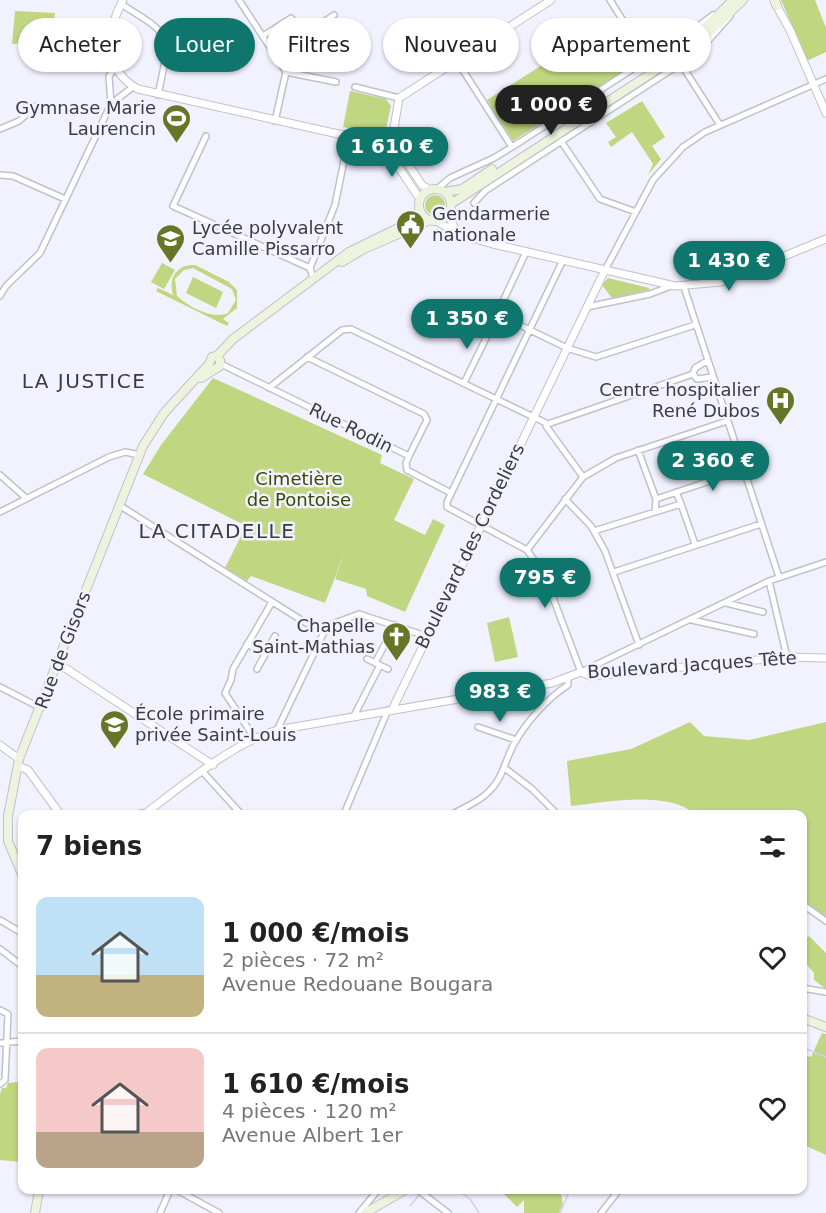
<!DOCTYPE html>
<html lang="fr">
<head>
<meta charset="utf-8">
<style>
	:root { --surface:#fff; --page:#f6f6f6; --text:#222; --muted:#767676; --line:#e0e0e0; --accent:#0f766e }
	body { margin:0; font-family:"DejaVu Sans",sans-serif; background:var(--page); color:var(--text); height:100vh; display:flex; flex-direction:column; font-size:22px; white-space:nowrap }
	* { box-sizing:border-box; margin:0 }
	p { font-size:20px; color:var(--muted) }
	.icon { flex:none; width:33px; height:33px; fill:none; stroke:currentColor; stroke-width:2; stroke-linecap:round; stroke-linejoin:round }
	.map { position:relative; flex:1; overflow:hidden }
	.details { position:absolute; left:18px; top:810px; width:789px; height:384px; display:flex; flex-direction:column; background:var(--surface); border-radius:12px; box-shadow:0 2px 4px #0004 }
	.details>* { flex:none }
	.guide { position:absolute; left:18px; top:18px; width:790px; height:54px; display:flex; gap:12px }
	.price { position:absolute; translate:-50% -51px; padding:0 14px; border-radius:21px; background:var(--accent); color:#fff; font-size:20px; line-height:39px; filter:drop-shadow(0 2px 3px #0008) }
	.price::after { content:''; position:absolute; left:50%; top:36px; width:18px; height:14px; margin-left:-9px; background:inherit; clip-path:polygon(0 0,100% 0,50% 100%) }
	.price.active { background:#222; color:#fff }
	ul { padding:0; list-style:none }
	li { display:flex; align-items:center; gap:18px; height:150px; padding:0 18px }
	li+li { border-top:2px solid var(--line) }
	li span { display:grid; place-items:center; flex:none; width:168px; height:120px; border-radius:12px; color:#555 }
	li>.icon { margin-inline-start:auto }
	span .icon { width:72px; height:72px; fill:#fffc; stroke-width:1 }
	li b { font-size:26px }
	h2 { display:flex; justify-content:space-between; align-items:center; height:72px; padding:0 18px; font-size:26px }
	.tag { padding:0 21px; border-radius:27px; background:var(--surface); box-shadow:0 2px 4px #0004; font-size:21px; line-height:54px }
	.tag.active { background:var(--accent); color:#fff }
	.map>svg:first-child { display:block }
	.green { fill:#c0d680; fill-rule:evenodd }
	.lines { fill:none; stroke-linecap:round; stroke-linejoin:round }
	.stream { stroke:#cdd2f5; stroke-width:1.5 }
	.minor-tunnel { stroke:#cdcdd8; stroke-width:5; stroke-dasharray:5 2.5; stroke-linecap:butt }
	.minor-casing { stroke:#bfc1cc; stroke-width:8 }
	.tertiary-casing { stroke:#bfc1cc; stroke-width:9 }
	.secondary-casing { stroke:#bfc1cc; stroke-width:10 }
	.minor { stroke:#fff; stroke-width:5 }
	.tertiary { stroke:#fff; stroke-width:7 }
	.secondary { stroke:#edf3dc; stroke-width:8 }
	.labels { text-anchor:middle; stroke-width:5; stroke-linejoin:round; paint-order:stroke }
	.poi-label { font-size:18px; fill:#3b3b40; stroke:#f1f2fe; text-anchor:end }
	.street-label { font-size:18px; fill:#3b3b40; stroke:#f1f2fe }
	.park-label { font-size:18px; fill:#3b4800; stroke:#f1f2fe }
	.neighbourhood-label { font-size:20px; letter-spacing:1.5px; fill:#3b3b40; stroke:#f1f2fe }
</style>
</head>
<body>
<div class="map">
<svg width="826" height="1213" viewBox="0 0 826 1213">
	<rect width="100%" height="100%" fill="#f1f2fe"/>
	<path class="green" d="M781,0H815L826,28V52L807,61Z
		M15,11L55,13L51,42L12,44Z
		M616,18L643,59L513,141L487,100Z
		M350,91L386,99L391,106L386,129L379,134L343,127Z
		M642,101L665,137L652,146L661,159L648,175L653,164L632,132L611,147L608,142L616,137L606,123Z
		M425 205a10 10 0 1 1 20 0a10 10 0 1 1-20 0Z
		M162,263L175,270L164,289L151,282Z
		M195,265L229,282L237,290V308L223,319L229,323L227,326L156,291L158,288L173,295C168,278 177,264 195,265ZM193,268L232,289L236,300L228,313C213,320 189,307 177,296L175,279L184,270Z
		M193,277L223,292L216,308L186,293Z
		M608,278L649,288V290L612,298L602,285Z
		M213,378L382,455L380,463L414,479L394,520L425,535L433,519L445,525L405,612L367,596L366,589L335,579L346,549L325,603L251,576L247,581L225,568L246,526L143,474L161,445Z
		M509,617L518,657L495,662L487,623Z
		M690,722L704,736L749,740L826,722V919L803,900L802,814H695C668,790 605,802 571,806L567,761L631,749Z
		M809,936L826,953V989L814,980V973L803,960V940Z
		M822,1033L826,1034V1155L802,1144L803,1055L811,1057Z
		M16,1082L21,1083L19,1089L22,1090V1162L0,1160V1094L2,1088H6L8,1083Z
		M500,1190H560L563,1204L559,1213H524V1200L517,1207Z"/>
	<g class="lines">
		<path class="stream" d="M802,1047L826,1057
			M457,1190L470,1199L479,1213
			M410,1206L419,1195
			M560,1213L570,1190"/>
		<path class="minor-tunnel" d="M492,326L497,314"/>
		<defs>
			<path id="minor" d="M239,0L286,72
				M610,0L647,59
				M121,4C174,37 171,33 158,95
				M263,36L291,18L304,35L334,15
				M457,61L512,147
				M681,64L720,125
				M355,87L399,98
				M111,104L109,76L116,67
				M275,121L286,72L336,82
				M0,129L19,121L36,106
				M206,136L173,206L310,268
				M561,141L600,199L636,212
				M0,175L13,176L65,199
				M437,189L450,178L494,158L520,142L696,28L713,15
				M474,203L485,191L697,53L730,16
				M526,252L497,314L567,348L596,357L695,325
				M563,260L447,502V507L527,550L544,574L581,672L769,581L826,562
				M605,270L653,180L683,147L705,132L826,79
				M313,278L310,268L335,205L349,136
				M684,287L779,577
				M0,296L6,286L40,253L111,104L134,86
				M587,307L650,294L671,286
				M307,357L424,414L427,420L409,456
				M221,364L409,456L406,463L407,470L451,493
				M693,374L697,379L712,377
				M464,383L492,326
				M269,388L342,330L351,329L548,424L693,374L695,368L707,361
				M548,424L546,426L583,477
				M638,450L656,499
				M0,475L26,498
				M676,492L681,504L655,512L656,499L743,470
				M565,499L591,526L605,551L639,645
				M681,504L695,544
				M119,505L306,623L327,626L359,614L426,636
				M0,512L109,457L125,452L140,455
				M594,531L655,512
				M527,550L583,477L616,458L727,421
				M614,572L761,524
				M769,581L787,657
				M726,603L763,612
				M692,620L754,634
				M247,644L265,654
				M367,659L388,669
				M375,663L395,625
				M257,669L275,636
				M0,687L41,708
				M354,716L380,665
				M478,727L516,740
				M277,730L327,626
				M255,739L225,693L231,680L233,669L272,602
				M506,769L532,789L557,814
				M202,771L241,814
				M344,814L388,710
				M453,814C463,808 476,803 485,795C505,779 504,758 517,739C529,719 548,698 568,685V678
				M802,904L826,921
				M0,920L22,933
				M0,949L22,966
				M802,988L826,992
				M0,1010L8,1014L5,1080L0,1084
				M0,1043L22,1041
				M45,1190H56
				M177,1190L219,1213
				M418,1190L448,1213
				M160,1213L170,1190
				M359,1213L378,1190
				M601,1213L619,1190"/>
			<path id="tertiary" d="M123,0C106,31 103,70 138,89L383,144L392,140
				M774,1L790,30L826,113
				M392,140L399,98L551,0
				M392,140L422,185L430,190
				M383,144L420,199
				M448,214L456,231
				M436,221L462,235L493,244L675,286L721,282L826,239
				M59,664L213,765
				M392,710L605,270
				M0,745L19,759
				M18,766L28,770L60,814
				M139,814L146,813C183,785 233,743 277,730L552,683L581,672L590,676L787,657L826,658"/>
			<path id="secondary" d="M775,0L777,6
				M687,45L733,0
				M419 205a16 16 0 1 1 32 0a16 16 0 1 1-32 0Z
				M445,192L462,189L492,169
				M451,204L699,42L743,0
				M342,262L362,250L430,220
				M201,378L220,366V360L217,356
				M22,874L8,841V816L19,759L143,446L164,413L209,364L212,357L217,356L233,339L349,252L410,222L420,210
				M802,1018L826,1027
				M35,1213L39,1190
				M365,1213L405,1190"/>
		</defs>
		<use href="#minor" class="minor-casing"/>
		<use href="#tertiary" class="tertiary-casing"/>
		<use href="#secondary" class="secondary-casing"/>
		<use href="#minor" class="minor"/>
		<use href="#tertiary" class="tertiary"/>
		<use href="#secondary" class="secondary"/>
	</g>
	<defs>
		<symbol id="stadium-pin" viewBox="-11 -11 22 30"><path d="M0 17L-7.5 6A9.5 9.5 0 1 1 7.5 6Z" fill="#657726" stroke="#f1f2fe"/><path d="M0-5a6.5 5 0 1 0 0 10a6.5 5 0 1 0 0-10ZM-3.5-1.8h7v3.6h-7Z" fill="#fff"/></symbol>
		<symbol id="civic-pin" viewBox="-11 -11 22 30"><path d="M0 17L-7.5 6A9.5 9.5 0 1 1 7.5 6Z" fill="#657726" stroke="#f1f2fe"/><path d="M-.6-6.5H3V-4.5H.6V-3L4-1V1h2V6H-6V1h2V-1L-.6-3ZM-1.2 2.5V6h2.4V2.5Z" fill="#fff"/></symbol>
		<symbol id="school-pin" viewBox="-11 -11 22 30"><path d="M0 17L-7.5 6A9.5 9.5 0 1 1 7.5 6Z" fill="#657726" stroke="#f1f2fe"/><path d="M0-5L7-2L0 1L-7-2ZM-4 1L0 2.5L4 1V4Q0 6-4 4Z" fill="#fff"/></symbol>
		<symbol id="hospital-pin" viewBox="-11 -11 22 30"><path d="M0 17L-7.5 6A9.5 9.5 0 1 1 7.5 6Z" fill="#657726" stroke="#f1f2fe"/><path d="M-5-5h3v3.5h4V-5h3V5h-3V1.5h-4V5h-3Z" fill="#fff"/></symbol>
		<symbol id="church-pin" viewBox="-11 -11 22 30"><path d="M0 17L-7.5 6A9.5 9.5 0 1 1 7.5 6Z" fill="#657726" stroke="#f1f2fe"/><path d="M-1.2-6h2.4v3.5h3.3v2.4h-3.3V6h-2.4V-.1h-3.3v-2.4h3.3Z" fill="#fff"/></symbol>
	</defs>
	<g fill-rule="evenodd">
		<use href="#stadium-pin" x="160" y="102" width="33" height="45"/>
		<use href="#civic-pin" x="394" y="208" width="33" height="45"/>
		<use href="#school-pin" x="154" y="222" width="33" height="45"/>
		<use href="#hospital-pin" x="764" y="384" width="33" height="45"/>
		<use href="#church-pin" x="380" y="620" width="33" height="45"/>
		<use href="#school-pin" x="98" y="708" width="33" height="45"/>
	</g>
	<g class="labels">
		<g class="poi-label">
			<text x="156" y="114">Gymnase Marie<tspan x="156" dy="21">Laurencin</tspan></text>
			<text x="432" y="220" text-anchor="start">Gendarmerie<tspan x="432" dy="21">nationale</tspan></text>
			<text x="192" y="234" text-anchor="start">Lycée polyvalent<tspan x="192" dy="21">Camille Pissarro</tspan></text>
			<text x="760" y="396">Centre hospitalier<tspan x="760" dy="21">René Dubos</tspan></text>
			<text x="375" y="632">Chapelle<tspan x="375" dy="21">Saint-Mathias</tspan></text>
			<text x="135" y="720" text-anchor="start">École primaire<tspan x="135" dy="21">privée Saint-Louis</tspan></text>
		</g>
		<g class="street-label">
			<text transform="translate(351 428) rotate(26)" y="6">Rue Rodin</text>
			<text transform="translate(470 546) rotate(-64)" y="6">Boulevard des Cordeliers</text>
			<text transform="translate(63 650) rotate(-69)" y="6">Rue de Gisors</text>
			<text transform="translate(692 665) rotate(-4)" y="6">Boulevard Jacques Tête</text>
		</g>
		<g class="park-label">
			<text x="299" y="485">Cimetière<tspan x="299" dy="21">de Pontoise</tspan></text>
		</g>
		<g class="neighbourhood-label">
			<text x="84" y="388">LA JUSTICE</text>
			<text x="217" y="538">LA CITADELLE</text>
		</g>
	</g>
</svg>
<b class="price active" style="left:551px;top:136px">1 000 €</b>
<b class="price" style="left:392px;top:178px">1 610 €</b>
<b class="price" style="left:729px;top:292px">1 430 €</b>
<b class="price" style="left:467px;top:350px">1 350 €</b>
<b class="price" style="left:713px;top:492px">2 360 €</b>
<b class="price" style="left:545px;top:609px">795 €</b>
<b class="price" style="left:500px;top:723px">983 €</b>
<div class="guide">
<a class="tag">Acheter</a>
<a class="tag active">Louer</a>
<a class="tag">Filtres</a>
<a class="tag">Nouveau</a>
<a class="tag">Appartement</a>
</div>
<section class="details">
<h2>7 biens<svg class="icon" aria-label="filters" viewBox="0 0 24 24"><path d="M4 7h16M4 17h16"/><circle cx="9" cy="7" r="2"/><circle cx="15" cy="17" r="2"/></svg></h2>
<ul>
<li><span style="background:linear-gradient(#bfe0f5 65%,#c2b280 0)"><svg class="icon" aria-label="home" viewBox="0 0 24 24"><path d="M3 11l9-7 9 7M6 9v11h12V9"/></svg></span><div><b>1 000 €/mois</b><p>2 pièces · 72 m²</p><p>Avenue Redouane Bougara</p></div><svg class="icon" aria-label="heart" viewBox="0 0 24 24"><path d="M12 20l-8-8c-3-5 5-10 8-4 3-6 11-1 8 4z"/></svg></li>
<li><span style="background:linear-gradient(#f6c9c9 70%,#b9a48a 0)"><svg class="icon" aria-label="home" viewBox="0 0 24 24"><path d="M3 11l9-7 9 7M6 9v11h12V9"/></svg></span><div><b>1 610 €/mois</b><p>4 pièces · 120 m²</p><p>Avenue Albert 1er</p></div><svg class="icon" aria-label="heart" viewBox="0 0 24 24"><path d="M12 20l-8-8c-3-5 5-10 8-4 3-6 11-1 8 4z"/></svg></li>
</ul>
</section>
</div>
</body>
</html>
